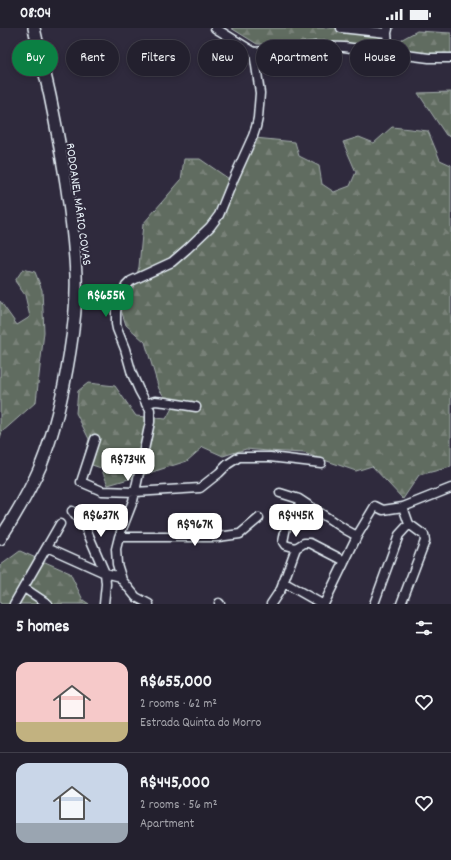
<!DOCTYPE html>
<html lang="en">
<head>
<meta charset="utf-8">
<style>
	:root { --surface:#23202e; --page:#2f2d3a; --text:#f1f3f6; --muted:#a3a3aa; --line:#403e4a; --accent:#0b8043 }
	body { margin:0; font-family:Dekko,sans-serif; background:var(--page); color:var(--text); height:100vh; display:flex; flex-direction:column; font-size:15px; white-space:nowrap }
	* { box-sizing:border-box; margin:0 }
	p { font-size:13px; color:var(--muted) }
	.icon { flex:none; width:22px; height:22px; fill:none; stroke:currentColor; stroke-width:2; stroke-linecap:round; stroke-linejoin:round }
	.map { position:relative; height:576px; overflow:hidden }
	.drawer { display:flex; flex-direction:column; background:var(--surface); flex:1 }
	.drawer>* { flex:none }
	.guide { position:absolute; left:12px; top:12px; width:427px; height:36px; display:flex; gap:8px }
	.price { position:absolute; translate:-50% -34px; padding:0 9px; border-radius:8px; background:#fff; color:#222; font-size:13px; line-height:26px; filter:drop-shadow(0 1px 2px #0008) }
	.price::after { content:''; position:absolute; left:50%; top:24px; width:12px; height:9px; margin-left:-6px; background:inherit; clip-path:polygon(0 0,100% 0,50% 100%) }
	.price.on { background:var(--accent); color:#fff }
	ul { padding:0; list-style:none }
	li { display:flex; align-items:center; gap:12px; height:100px; padding:0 16px }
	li+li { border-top:1px solid var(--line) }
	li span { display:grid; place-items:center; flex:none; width:112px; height:80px; border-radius:12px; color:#555 }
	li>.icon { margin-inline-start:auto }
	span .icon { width:48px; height:48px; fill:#fffc; stroke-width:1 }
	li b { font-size:17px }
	h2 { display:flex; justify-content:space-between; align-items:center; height:48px; padding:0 16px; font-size:17px }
	.chip { padding:0 14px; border-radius:18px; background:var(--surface); box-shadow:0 2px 6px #0003,0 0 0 1px var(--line); font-size:14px; line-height:36px }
	.chip.on { background:var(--accent); color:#fff }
	.status { display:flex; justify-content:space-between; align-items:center; height:28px; padding:0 20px; background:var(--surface); direction:ltr }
	.status svg { height:11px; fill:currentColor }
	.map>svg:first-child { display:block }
	.forest { fill:url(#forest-firs); stroke:#a4aeac }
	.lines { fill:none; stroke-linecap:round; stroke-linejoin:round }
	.minor-casing { stroke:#e8f1f8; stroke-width:11 }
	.highway-casing { stroke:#e8f1f8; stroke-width:14 }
	.minor { stroke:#2f2a3d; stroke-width:8 }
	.highway { stroke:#2f2a3d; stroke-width:11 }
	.labels { text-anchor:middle; stroke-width:4; stroke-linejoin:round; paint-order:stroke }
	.street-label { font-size:13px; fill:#e8f1f8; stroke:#2f2a3d }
</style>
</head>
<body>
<div class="status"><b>08:04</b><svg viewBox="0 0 49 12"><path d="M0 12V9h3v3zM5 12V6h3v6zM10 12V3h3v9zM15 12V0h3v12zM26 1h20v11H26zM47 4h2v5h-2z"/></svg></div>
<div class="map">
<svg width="451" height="576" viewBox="0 0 451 576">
	<defs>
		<pattern id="forest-firs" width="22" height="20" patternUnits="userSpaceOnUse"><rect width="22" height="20" fill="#616c60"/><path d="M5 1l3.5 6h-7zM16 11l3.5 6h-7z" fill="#788178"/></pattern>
	</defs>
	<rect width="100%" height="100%" fill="#2f2a3d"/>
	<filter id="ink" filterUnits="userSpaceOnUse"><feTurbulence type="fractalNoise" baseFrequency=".025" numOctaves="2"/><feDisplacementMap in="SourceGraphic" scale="8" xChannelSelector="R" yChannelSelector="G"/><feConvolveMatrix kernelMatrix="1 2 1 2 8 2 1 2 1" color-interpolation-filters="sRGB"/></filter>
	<g filter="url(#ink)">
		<path class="forest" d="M231,0H367L381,10L364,20L257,16Z
			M417,3L451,5V29L412,26L394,20L395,15Z
			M451,64V109L446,107L418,65Z
			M392,99L428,103L440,132L451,137V439L419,447L403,471L372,438L356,443L304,425L268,423L246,421L223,428L203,419L187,433L146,446L108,457L101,440L83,434L89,411L76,385L78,363L88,355L115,358L136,388L166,391L172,380L159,361L145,314L126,297L121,282L133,260L139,239L143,196L181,152L184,131H200L235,155L255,110L295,114L299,128L319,138L322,156L334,164L350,158L356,144L343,114L359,109L374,115Z
			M23,241L35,244L42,262L44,304L36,374L2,404L0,410V273L17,297L30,289L25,267L15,253Z
			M20,523L70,545L83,572L89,576H1L0,574V538L1,537Z"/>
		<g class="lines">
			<defs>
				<path id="minor" d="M215,0L254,24
					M341,0L387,5
					M388,1L387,5L389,25
					M254,24L317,18L344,19L429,30H451
					M146,376L155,373L165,374L196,379
					M95,411L81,454L102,463L135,464L200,460L219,445L228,436L239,429H270L321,435
					M299,471L346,502L357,508
					M72,483L86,501L105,545L121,549
					M119,509H218L240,506L259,490
					M47,519L105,545L106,556L104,576
					M296,520L304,515H310L345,533
					M283,554L322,576
					M24,560L48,576
					M219,575L220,576
					M14,576L60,496
					M149,576L136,569L122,552L117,536L116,521L119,509L133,473L150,394V382L139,362L132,346L125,321L117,301L116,296V283L119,272L126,258L131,253L172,234L187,221L210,199L219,187L234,150L253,108L256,99L258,90L260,65L254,24
					M271,576L281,561L296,520L285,517L283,514L287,494L299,493L301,487L299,471L280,465
					M324,576L357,508L375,478L383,482L403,479L451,460
					M374,576L399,507L409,496
					M401,576L425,513L424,507L409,496L403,479"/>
				<path id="highway" d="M0,511C15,488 30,462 41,437C56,400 64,361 70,323C74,298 77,273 76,247C73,187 62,127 50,68C45,45 39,23 34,0"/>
			</defs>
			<use href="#minor" class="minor-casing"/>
			<use href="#highway" class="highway-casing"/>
			<use href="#minor" class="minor"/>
			<use href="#highway" class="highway"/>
		</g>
	</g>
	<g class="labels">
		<g class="street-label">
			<text transform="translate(80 176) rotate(82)" y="5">RODOANEL MÁRIO COVAS</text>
		</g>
	</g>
</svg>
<b class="price on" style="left:106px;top:290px">R$655K</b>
<b class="price" style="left:128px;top:454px">R$734K</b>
<b class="price" style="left:101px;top:510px">R$637K</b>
<b class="price" style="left:296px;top:510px">R$445K</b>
<b class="price" style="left:195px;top:519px">R$967K</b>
<div class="guide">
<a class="chip on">Buy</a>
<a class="chip">Rent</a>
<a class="chip">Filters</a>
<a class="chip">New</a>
<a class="chip">Apartment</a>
<a class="chip">House</a>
</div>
</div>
<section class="drawer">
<h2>5 homes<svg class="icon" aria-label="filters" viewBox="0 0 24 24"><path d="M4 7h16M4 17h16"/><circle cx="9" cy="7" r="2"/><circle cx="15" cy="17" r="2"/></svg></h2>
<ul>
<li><span style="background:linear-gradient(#f6c9c9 75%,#c2b280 0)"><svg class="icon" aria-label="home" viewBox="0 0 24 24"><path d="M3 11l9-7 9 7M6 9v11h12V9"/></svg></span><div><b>R$655,000</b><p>2 rooms · 62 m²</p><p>Estrada Quinta do Morro</p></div><svg class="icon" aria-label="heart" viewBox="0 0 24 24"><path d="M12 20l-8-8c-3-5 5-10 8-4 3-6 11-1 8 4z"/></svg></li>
<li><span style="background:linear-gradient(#c9d6e8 75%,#9aa5b1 0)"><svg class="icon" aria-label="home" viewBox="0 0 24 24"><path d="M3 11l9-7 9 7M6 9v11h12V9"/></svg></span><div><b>R$445,000</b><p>2 rooms · 56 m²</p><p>Apartment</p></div><svg class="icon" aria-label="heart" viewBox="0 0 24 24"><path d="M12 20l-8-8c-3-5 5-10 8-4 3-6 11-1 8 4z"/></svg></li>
</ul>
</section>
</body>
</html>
